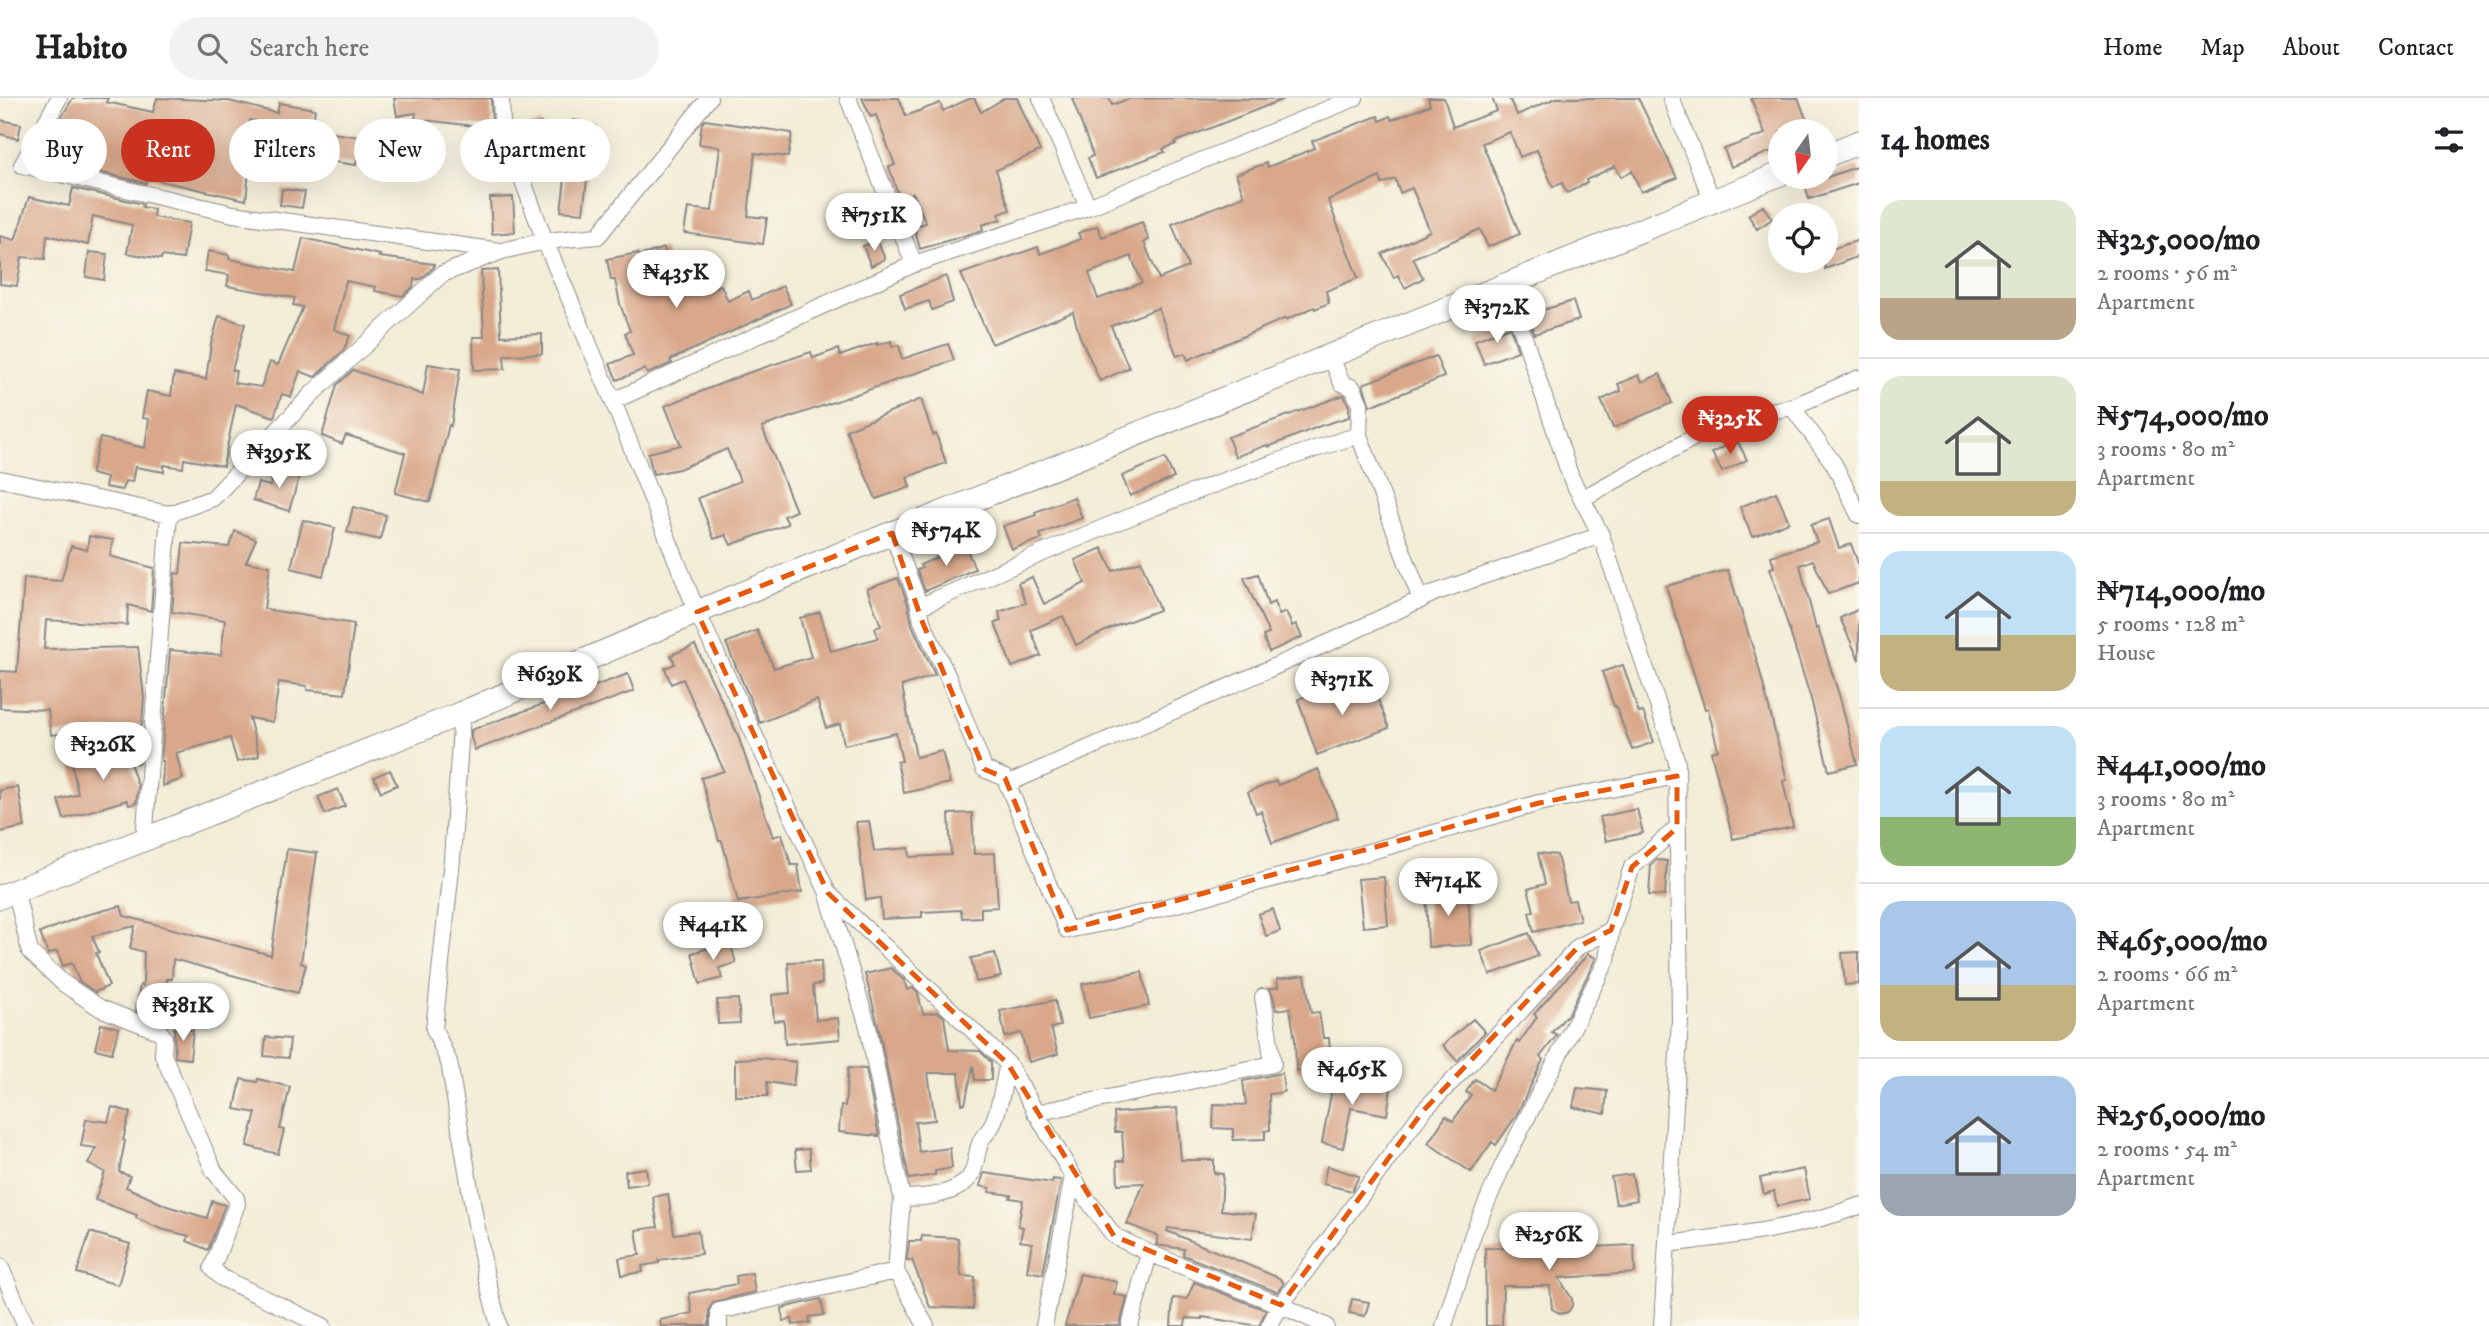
<!DOCTYPE html>
<html lang="en">
<head>
<meta charset="utf-8">
<style>
	:root { --surface:#fff; --page:#f2f2f2; --text:#202124; --muted:#757577; --line:#e0e0e0; --accent:#c8321e }
	body { margin:0; font-family:"IM FELL DW Pica",serif; background:var(--page); color:var(--text); height:100vh; display:flex; flex-direction:column; font-size:26px; white-space:nowrap }
	* { box-sizing:border-box; margin:0 }
	p { font-size:23px; color:var(--muted) }
	.icon { flex:none; width:38px; height:38px; fill:none; stroke:currentColor; stroke-width:2; stroke-linecap:round; stroke-linejoin:round }
	.map { position:relative; flex:1; overflow:hidden }
	.panel { display:flex; flex-direction:column; background:var(--surface); width:630px }
	.panel>* { flex:none }
	.top-card { position:absolute; left:21px; top:21px; width:665px; height:63px; display:flex; gap:14px }
	.needle { width:46px; rotate:194deg }
	.buttons { position:absolute; left:1768px; top:21px; display:grid; gap:14px }
	.buttons a { display:grid; place-items:center; width:70px; height:70px; border-radius:50%; background:var(--surface); box-shadow:0 7px 28px #0002; font-size:35px }
	.price { position:absolute; translate:-50% -60px; padding:0 16px; border-radius:24px; background:#fff; color:#222; font-size:23px; line-height:46px; filter:drop-shadow(0 2px 4px #0008) }
	.price::after { content:''; position:absolute; left:50%; top:42px; width:21px; height:16px; margin-left:-10px; background:inherit; clip-path:polygon(0 0,100% 0,50% 100%) }
	.price.selected { background:var(--accent); color:#fff }
	ul { padding:0; list-style:none }
	li { display:flex; align-items:center; gap:21px; height:175px; padding:0 21px }
	li+li { border-top:2px solid var(--line) }
	li span { display:grid; place-items:center; flex:none; width:196px; height:140px; border-radius:21px; color:#555 }
	li>.icon { margin-inline-start:auto }
	span .icon { width:84px; height:84px; fill:#fffc; stroke-width:1 }
	li b { font-size:30px }
	h2 { display:flex; justify-content:space-between; align-items:center; height:84px; padding:0 21px; font-size:30px }
	.tag { padding:0 24px; border-radius:32px; background:var(--surface); box-shadow:0 7px 28px #0002; font-size:24px; line-height:63px }
	.tag.selected { background:var(--accent); color:#fff }
	header { display:flex; align-items:center; gap:42px; box-sizing:border-box; height:98px; padding:0 35px; background:var(--surface); border-bottom:2px solid var(--line) }
	header strong { font-size:33px }
	nav { display:flex; gap:38px; margin-inline-start:auto; font-size:24px }
	.search { width:490px; height:63px; background:var(--page); display:flex; align-items:center; gap:18px; box-sizing:border-box; padding:0 24px; border-radius:38px; color:var(--muted); font-size:26px }
	main { display:flex; flex:1; min-height:0 }
	.map>svg:first-child { display:block }
	.building { fill:#d9a78a; fill-rule:evenodd }
	.lines { fill:none; stroke-linecap:round; stroke-linejoin:round }
	.street-casing { stroke:#8a8888; stroke-width:18 }
	.secondary-casing { stroke:#8a8888; stroke-width:25 }
	.street { stroke:#fff; stroke-width:16 }
	.secondary { stroke:#fff; stroke-width:23 }
	.marked { fill:none; stroke:#e8590c; stroke-width:5; stroke-dasharray:14 9; stroke-linejoin:round }
</style>
</head>
<body>
<header>
<strong>Habito</strong>
<div class="search"><svg class="icon" aria-label="search" viewBox="0 0 24 24"><circle cx="10" cy="10" r="6"/><path d="M15 15l6 6"/></svg>Search here</div>
<nav><a>Home</a><a>Map</a><a>About</a><a>Contact</a></nav>
</header>
<main>
<div class="map">
<svg width="1859" height="1228" viewBox="0 0 1859 1228">
	<rect width="100%" height="100%" fill="#fbf7ec"/>
	<filter id="ink" filterUnits="userSpaceOnUse"><feTurbulence type="fractalNoise" baseFrequency=".0143" numOctaves="2"/><feDisplacementMap in="SourceGraphic" scale="14" xChannelSelector="R" yChannelSelector="G"/><feConvolveMatrix kernelMatrix="1 2 1 2 8 2 1 2 1" color-interpolation-filters="sRGB"/></filter>
	<filter id="wash" filterUnits="userSpaceOnUse"><feTurbulence type="fractalNoise" baseFrequency=".00686" numOctaves="4" result="noise"/><feDisplacementMap in="SourceGraphic" scale="28" xChannelSelector="R" yChannelSelector="G"/><feGaussianBlur stdDeviation="1.57" result="paint"/><feColorMatrix in="noise" values="0 0 0 0 0 0 0 0 0 0 0 0 0 0 0 0 0 1.4 0 .05"/><feComposite in="paint" operator="in"/></filter>
	<g filter="url(#wash)">
		<rect width="100%" height="100%" fill="#f2edd6"/>
		<g id="blocks">
			<path class="building" d="M73,0H108L106,4L153,14L157,0L229,3L277,15L279,5L315,11L312,32L360,39L356,67L313,61L314,53L282,47L285,27L250,22L244,48L263,53L258,75L249,73L246,102L147,80L146,85L78,69L42,58L45,47Z
				M394,0H491L492,30L415,21L416,15L397,18Z
				M862,0H899L906,18L940,5L943,13L971,0H974L981,14L1005,0H1017L1040,53L996,72L1010,112L999,116L1001,121L982,127L983,132L920,151L914,129L926,125L913,95L900,102L889,69L895,67L876,17L871,19Z
				M1072,0H1109L1112,7L1131,0L1284,1L1175,44L1176,46L1163,51L1165,54L1096,80L1088,60L1093,58Z
				M1428,0H1444L1453,29L1497,13L1492,0H1509L1517,17L1556,0H1638L1677,80L1641,94L1632,73L1621,79L1615,68L1586,82L1587,85L1567,95L1562,85L1553,89L1537,52L1520,59L1510,34L1482,45L1520,136L1488,149L1480,131L1413,160L1423,180L1405,190L1398,177L1394,180L1382,156L1430,133L1412,90L1400,95L1395,81L1382,86L1380,79L1328,102L1358,180L1326,193L1329,205L1315,211L1314,209L1286,222V220L1188,262L1185,255L1177,258L1158,210L1111,228L1129,270L1100,283L1080,239L1073,214L992,246L961,176L1038,149L1040,156L1081,141L1078,135L1097,128L1102,139L1142,124L1149,142L1144,144L1159,181L1188,169L1172,126L1244,98L1236,76L1266,65L1268,69L1315,50L1312,43L1378,18L1380,23L1390,18L1392,22L1430,7ZM1131,158L1142,185L1098,201L1089,175Z
				M1751,0H1798L1811,33H1780V62L1776,63L1772,53L1731,69L1724,51L1765,36Z
				M0,22L21,26L18,41L0,36Z
				M573,22L596,28L585,72L588,73L583,115L561,113L565,81L558,79Z
				M705,22L792,35L788,59L755,55L748,118L767,120L763,146L684,135L688,110L712,113L720,49L699,46L702,25Z
				M541,25L548,49L527,55L521,30Z
				M1859,68V85L1809,101L1805,87Z
				M73,90L143,106L142,109L154,111L153,119L189,125L183,161L162,158L161,161L127,155L132,127L93,118L88,147L47,137L45,161L22,159L17,188L0,186V138L15,142L29,99L69,108Z
				M282,91L305,94L302,110L280,107Z
				M513,99L515,134L492,136L490,100Z
				M1763,108L1772,121L1757,131L1748,117Z
				M303,140L380,157L379,159L434,166V169L421,181H414L413,189L403,198L375,193L376,189L346,183L334,231L350,238L343,253L315,279L300,273L291,299L282,296L274,319L236,306L223,368L184,361L183,370L164,367V374L135,369L132,384L125,383L122,392L105,389L107,380L91,376L100,340L145,350L149,321L142,320L147,293L171,298L174,276L206,281L211,246L219,218L245,226L232,272L236,273L234,285L261,289L270,264L278,267L303,209L293,207L295,200L227,188L229,177L205,173L208,153L229,157V161L295,174Z
				M877,142L885,161L871,168L863,148Z
				M1859,142V158L1825,171V153Z
				M664,150L669,165L695,161L701,195L721,187L728,203L749,193L752,202L783,188L791,206L670,262L672,265L647,276L645,271L617,282L610,266L633,257L625,235L630,233L620,206L615,182H611L607,161L638,155L639,158Z
				M89,154L107,156L104,182L86,179Z
				M498,172L501,238L542,236V256L504,257L505,271L474,272L473,239H484L481,173Z
				M946,178L953,204L932,212L929,203L905,211L900,196Z
				M1573,203L1579,222L1534,236L1529,216Z
				M1510,229L1518,253L1484,266L1475,242Z
				M891,243L892,249L899,247L902,261L948,246L954,262L762,329L796,413L784,418L788,426L731,447L726,437L714,441L698,400L740,383L727,351L679,371L653,376L648,355L681,347L665,308L745,276L811,254L813,260L838,251L840,258L877,245V247Z
				M1436,258L1444,279L1370,308L1363,286Z
				M428,266L460,271L451,328L449,327L430,404L395,395L405,355L346,337L342,346L322,338L337,287L353,272L423,297Z
				M1660,276L1672,305L1613,330L1601,302L1621,293L1618,286L1639,277L1642,284Z
				M1344,297L1349,308V319L1320,328L1268,349L1267,347L1235,359L1228,339Z
				M921,301L933,337L936,336L946,365L907,379L910,389L876,401L846,332Z
				M1737,342L1747,362L1722,374L1712,355Z
				M1165,360L1174,380L1130,398L1122,378Z
				M277,368L300,376L289,413L253,402L258,385L270,388Z
				M1776,394L1789,424L1752,439L1740,409Z
				M1074,399L1082,420L1040,436L1042,441L1012,451L1003,428L1036,417L1035,414Z
				M353,409L386,417L380,442L347,434Z
				M1829,421L1839,450L1851,446L1859,468V485L1828,496L1813,462L1800,467L1816,531L1818,530L1840,600L1857,666L1829,673L1811,601L1770,470L1774,469L1771,458L1817,444L1811,427Z
				M303,422L335,430L323,478L291,470Z
				M235,433L256,441L246,464L270,468L264,511L354,526L345,596L307,592V588L279,584L273,624L249,620L259,658L237,664L230,640L176,655L183,681L162,688L163,663H161L170,552L221,557L225,522L172,514L175,475L180,476L183,445L229,449Z
				M89,438L113,442L110,458L154,470L151,513L128,507L127,527L46,522L44,551L138,549L144,599L142,627L51,637L48,612L0,610V573L17,574L24,480L61,483L71,448L87,452Z
				M965,447L975,471L925,493L917,472L922,470L920,467Z
				M1102,450L1113,473L1141,463L1159,512L1116,528L1076,547L1063,518L1031,532L1041,558L1012,569L995,525L1001,523L999,514L1026,505L1018,485L1032,479L1044,506L1085,485L1075,462Z
				M1728,472L1758,566L1787,682L1783,683L1793,729L1733,741L1711,654L1718,652L1708,610L1705,611L1666,488Z
				M1258,476L1268,507L1274,504L1279,517L1286,514L1292,528L1296,526L1302,539L1269,554L1263,538L1269,536L1244,480Z
				M898,480L908,506L912,527L935,577L902,588L916,659L942,653L950,685L904,695L897,664L902,663L896,635L844,647L840,626L826,630L817,602L760,625L726,545L757,532L774,570L811,559L800,520L820,514L831,553L878,540L875,530L881,528L867,491Z
				M1859,511V562L1840,520Z
				M695,547L737,635L773,739L782,736L791,767H798L802,794L738,804L722,743H719L701,680L724,673L683,581L671,586L665,570L675,566L671,557Z
				M1623,567L1639,615L1643,614L1654,644L1632,652L1616,608H1614L1602,574Z
				M628,576L634,593L475,652L471,640V632Z
				M1331,589L1334,598L1357,589L1359,594L1373,589L1389,630L1317,657L1298,601Z
				M141,648L139,665H130L138,688L136,705L129,707L127,702L64,721L58,702L78,696L71,662Z
				M1318,671L1338,720L1272,745L1261,713L1256,715L1248,694L1276,683L1278,687Z
				M390,672L397,687L381,694L374,679Z
				M18,689L25,729L0,734V692Z
				M338,691L345,708L325,716L318,699Z
				M1637,711L1643,735L1606,743L1600,719Z
				M972,715L974,756L995,755L998,809L981,810V819L962,820L961,812L922,814V819L882,821L880,800L866,802L856,724L869,723L874,753L909,750L910,759L951,757L949,716Z
				M287,751L317,755L301,865L306,867L298,895L173,861L172,881H167L162,923L136,913L140,887L143,888L144,854L130,850L135,828L92,838L99,854L96,855L109,888L95,894L79,883L72,865L63,868L57,853L48,856L40,835L82,818L121,808L124,818L271,857Z
				M1538,755L1557,757L1568,803L1575,802L1580,822L1534,834L1529,814L1534,813L1528,791L1545,786Z
				M1656,762L1667,763L1665,798L1649,797L1651,767Z
				M1384,779L1388,827L1363,829L1358,781Z
				M1468,790L1471,847L1428,849L1426,792Z
				M1273,811L1280,833L1266,838L1258,816Z
				M1529,835L1538,858L1490,877L1481,853Z
				M730,844L736,865L719,870L722,880L700,886L692,855Z
				M1859,854V886L1845,887L1842,855Z
				M995,855L1001,879L976,884L971,860Z
				M1588,856L1596,860L1569,915L1552,934L1557,937L1540,959L1543,962L1516,1018L1496,1047L1492,1044L1471,1074L1428,1045L1446,1018L1453,1023L1471,997L1466,994L1475,981L1491,992L1517,943L1519,945L1537,919L1534,916Z
				M821,863L822,886L813,887L816,922L838,920L840,941L785,946L784,922L774,923L772,897L790,895L788,864Z
				M891,870L904,882L907,892L913,890L918,895L923,916L938,914L944,919L949,952L980,953L991,964V982H975L973,968L965,1006H962L959,975H928L935,1022L915,1024L919,1054L950,1050L952,1070L935,1073V1077L909,1081L878,927L865,876Z
				M1142,874L1149,908L1089,920L1082,886Z
				M1305,877L1311,915L1319,914L1323,940H1329L1331,970L1296,973L1295,942L1290,910L1276,912L1273,897L1269,891L1278,889L1277,881Z
				M738,901L740,925L718,926L717,902Z
				M1055,902L1060,928L1051,930L1058,956L1029,964L1021,935L1005,939L1000,913Z
				M1473,921L1485,934L1457,963L1443,947Z
				M101,926L119,930L112,955L95,951Z
				M174,930L193,932L190,961L175,959Z
				M266,939L290,941L288,960L264,958Z
				M761,960L796,964L793,988L767,984L768,998H735V961Z
				M848,970L866,971L879,1038L839,1034L841,1008H845Z
				M1282,975L1284,994L1269,996L1270,1032L1265,1033V1041L1233,1042V1031L1213,1030L1214,1006L1246,1007L1243,983Z
				M1334,979L1391,990L1387,1017L1351,1010L1343,1050L1322,1045Z
				M241,981L257,984L258,981L290,989L280,1031L284,1032L278,1056L247,1048L256,1015L235,1011Z
				M1577,990L1607,993L1605,1016L1573,1009Z
				M112,1009L130,1014L123,1042L125,1043L119,1074L130,1078L126,1089L167,1108L207,1120L212,1103L225,1107L208,1152L187,1143L189,1138L161,1131L136,1120L137,1117L95,1102L105,1074L88,1066L96,1050L81,1048L86,1021L108,1024Z
				M1177,1010L1181,1062H1214V1075L1223,1076L1221,1112L1256,1116L1252,1141L1168,1130L1167,1133L1279,1180L1284,1185L1277,1194L1183,1157L1184,1151L1156,1147L1158,1138L1127,1126L1144,1085L1118,1086L1117,1063H1124L1122,1034H1115L1114,1015Z
				M809,1051L811,1071L797,1072L795,1052Z
				M1327,1068L1359,1078L1352,1093L1323,1086Z
				M646,1070L648,1085L627,1088L625,1073Z
				M1804,1071L1810,1101L1777,1108L1774,1093L1764,1096L1760,1080Z
				M984,1075L1052,1085L1053,1081L1061,1082L1043,1176L1027,1173L1032,1145L1020,1143L1023,1129L1018,1128L1023,1102L1010,1100L1011,1097L989,1094L990,1090L980,1088Z
				M1632,1076L1637,1102L1616,1106L1611,1079Z
				M668,1096L674,1136L698,1133L701,1156L659,1162V1165L642,1168L643,1174L622,1177L619,1160L640,1157L636,1132L658,1129L653,1099Z
				M90,1134L130,1146L118,1187L77,1175Z
				M922,1138L958,1140L961,1178L975,1179L973,1211L930,1209L912,1162H907L909,1143H921Z
				M1634,1147L1635,1175L1559,1180L1572,1201V1208L1568,1214L1561,1216L1552,1211L1550,1188H1503L1502,1228H1486L1485,1150H1528V1152Z
				M752,1175L755,1194L713,1204L709,1212V1228H661L660,1222L692,1215L689,1195L737,1186L736,1178Z
				M1080,1176L1117,1184L1114,1196L1127,1199L1120,1228H1065Z
				M1194,1184L1266,1212L1259,1228L1202,1219V1221L1186,1220L1185,1228H1171L1173,1200L1187,1201Z
				M821,1201L824,1217L809,1219L810,1225L793,1227L792,1221L783,1223L782,1210Z
				M1352,1201L1369,1204L1365,1218L1349,1215Z"/>
		</g>
	</g>
	<g filter="url(#ink)">
		<use href="#blocks" fill-opacity="0" stroke="#8a8888" stroke-width="2"/>
		<g class="lines">
			<defs>
				<path id="street" d="M59,0L22,67L233,116L500,153
					M501,0L502,26L545,143L613,303L697,514L828,795L1008,966L1082,1094L1114,1138L1149,1155L1281,1207L1326,1228
					M848,0L914,166
					M1041,0L1088,109
					M1671,0L1712,102
					M1506,185L1571,380L1601,437L1677,664L1680,922L1662,1228
					M1330,257L1342,285L1353,290L1360,306L1359,337
					M613,303L914,166L1088,109L1355,0
					M1792,309L1834,366L1859,417
					M0,381L169,416L213,400L314,294L442,176L502,153L545,143L598,138L709,0
					M1583,400L1728,321L1792,309L1859,280
					M892,435L918,503L922,523L952,588L984,671L1005,680L1067,832L1109,824L1302,773L1539,705L1677,678
					M919,509C1063,445 1209,383 1359,337L1421,502
					M462,615L452,761L434,931L449,964L474,1115L486,1178L499,1228
					M1007,686L1335,542L1434,495L1601,437
					M144,743L169,416
					M16,794L30,854L63,885L100,910L159,933L164,939L163,957L214,1073L236,1100L237,1106L212,1170L222,1180L323,1228
					M828,797L868,929L902,1100L896,1173L926,1228
					M1035,1015L1273,966L1263,899
					M902,1100C923,1100 962,1097 972,1075C977,1065 976,1053 981,1043C984,1036 991,1032 993,1025C1001,1007 1003,985 1008,966
					M1667,1146C1732,1138 1797,1131 1859,1108
					M0,1168L26,1228
					M719,1228V1213L896,1173
					M1044,1228L1073,1078
					M1130,1228L1149,1155
					M1269,1228L1281,1207L1423,1013L1518,916L1578,849L1611,832
					M1444,1228L1473,1136L1503,1067L1607,862L1611,832L1632,769L1677,730"/>
				<path id="secondary" d="M1825,58L1859,44
					M0,799L462,615L697,514L1780,76"/>
			</defs>
			<use href="#street" class="street-casing"/>
			<use href="#secondary" class="secondary-casing"/>
			<use href="#street" class="street"/>
			<use href="#secondary" class="secondary"/>
		</g>
	</g>
	<path class="marked" d="M892,435L922,523L984,671L1005,680L1067,832L1539,705L1677,678V730L1632,769L1611,832L1578,849L1423,1013L1281,1207L1114,1138L1008,966L828,795L697,514Z"/>
</svg>
<div class="buttons">
<a><svg class="needle" viewBox="-14 -14 28 28"><path d="M0-13l5 13h-10z" fill="#e53935"/><path d="M0 13l5-13h-10z" fill="#757577"/></svg></a>
<a><svg class="icon" aria-label="locate" viewBox="0 0 24 24"><circle cx="12" cy="12" r="6"/><path d="M12 2v4M12 18v4M2 12h4M18 12h4"/></svg></a>
</div>
<b class="price" style="left:874px;top:155px">₦751K</b>
<b class="price" style="left:676px;top:212px">₦435K</b>
<b class="price" style="left:1497px;top:247px">₦372K</b>
<b class="price selected" style="left:1730px;top:358px">₦325K</b>
<b class="price" style="left:279px;top:392px">₦395K</b>
<b class="price" style="left:946px;top:470px">₦574K</b>
<b class="price" style="left:550px;top:614px">₦639K</b>
<b class="price" style="left:1342px;top:619px">₦371K</b>
<b class="price" style="left:103px;top:684px">₦326K</b>
<b class="price" style="left:1448px;top:820px">₦714K</b>
<b class="price" style="left:713px;top:864px">₦441K</b>
<b class="price" style="left:183px;top:945px">₦381K</b>
<b class="price" style="left:1352px;top:1009px">₦465K</b>
<b class="price" style="left:1549px;top:1174px">₦256K</b>
<div class="top-card">
<a class="tag">Buy</a>
<a class="tag selected">Rent</a>
<a class="tag">Filters</a>
<a class="tag">New</a>
<a class="tag">Apartment</a>
</div>
</div>
<section class="panel">
<h2>14 homes<svg class="icon" aria-label="filters" viewBox="0 0 24 24"><path d="M4 7h16M4 17h16"/><circle cx="9" cy="7" r="2"/><circle cx="15" cy="17" r="2"/></svg></h2>
<ul>
<li><span style="background:linear-gradient(#dfe7d0 70%,#b9a48a 0)"><svg class="icon" aria-label="home" viewBox="0 0 24 24"><path d="M3 11l9-7 9 7M6 9v11h12V9"/></svg></span><div><b>₦325,000/mo</b><p>2 rooms · 56 m²</p><p>Apartment</p></div></li>
<li><span style="background:linear-gradient(#dfe7d0 75%,#c2b280 0)"><svg class="icon" aria-label="home" viewBox="0 0 24 24"><path d="M3 11l9-7 9 7M6 9v11h12V9"/></svg></span><div><b>₦574,000/mo</b><p>3 rooms · 80 m²</p><p>Apartment</p></div></li>
<li><span style="background:linear-gradient(#bfe0f5 60%,#c2b280 0)"><svg class="icon" aria-label="home" viewBox="0 0 24 24"><path d="M3 11l9-7 9 7M6 9v11h12V9"/></svg></span><div><b>₦714,000/mo</b><p>5 rooms · 128 m²</p><p>House</p></div></li>
<li><span style="background:linear-gradient(#bfe0f5 65%,#8fb573 0)"><svg class="icon" aria-label="home" viewBox="0 0 24 24"><path d="M3 11l9-7 9 7M6 9v11h12V9"/></svg></span><div><b>₦441,000/mo</b><p>3 rooms · 80 m²</p><p>Apartment</p></div></li>
<li><span style="background:linear-gradient(#a9c7e8 60%,#c2b280 0)"><svg class="icon" aria-label="home" viewBox="0 0 24 24"><path d="M3 11l9-7 9 7M6 9v11h12V9"/></svg></span><div><b>₦465,000/mo</b><p>2 rooms · 66 m²</p><p>Apartment</p></div></li>
<li><span style="background:linear-gradient(#a9c7e8 70%,#9aa5b1 0)"><svg class="icon" aria-label="home" viewBox="0 0 24 24"><path d="M3 11l9-7 9 7M6 9v11h12V9"/></svg></span><div><b>₦256,000/mo</b><p>2 rooms · 54 m²</p><p>Apartment</p></div></li>
</ul>
</section>
</main>
</body>
</html>
